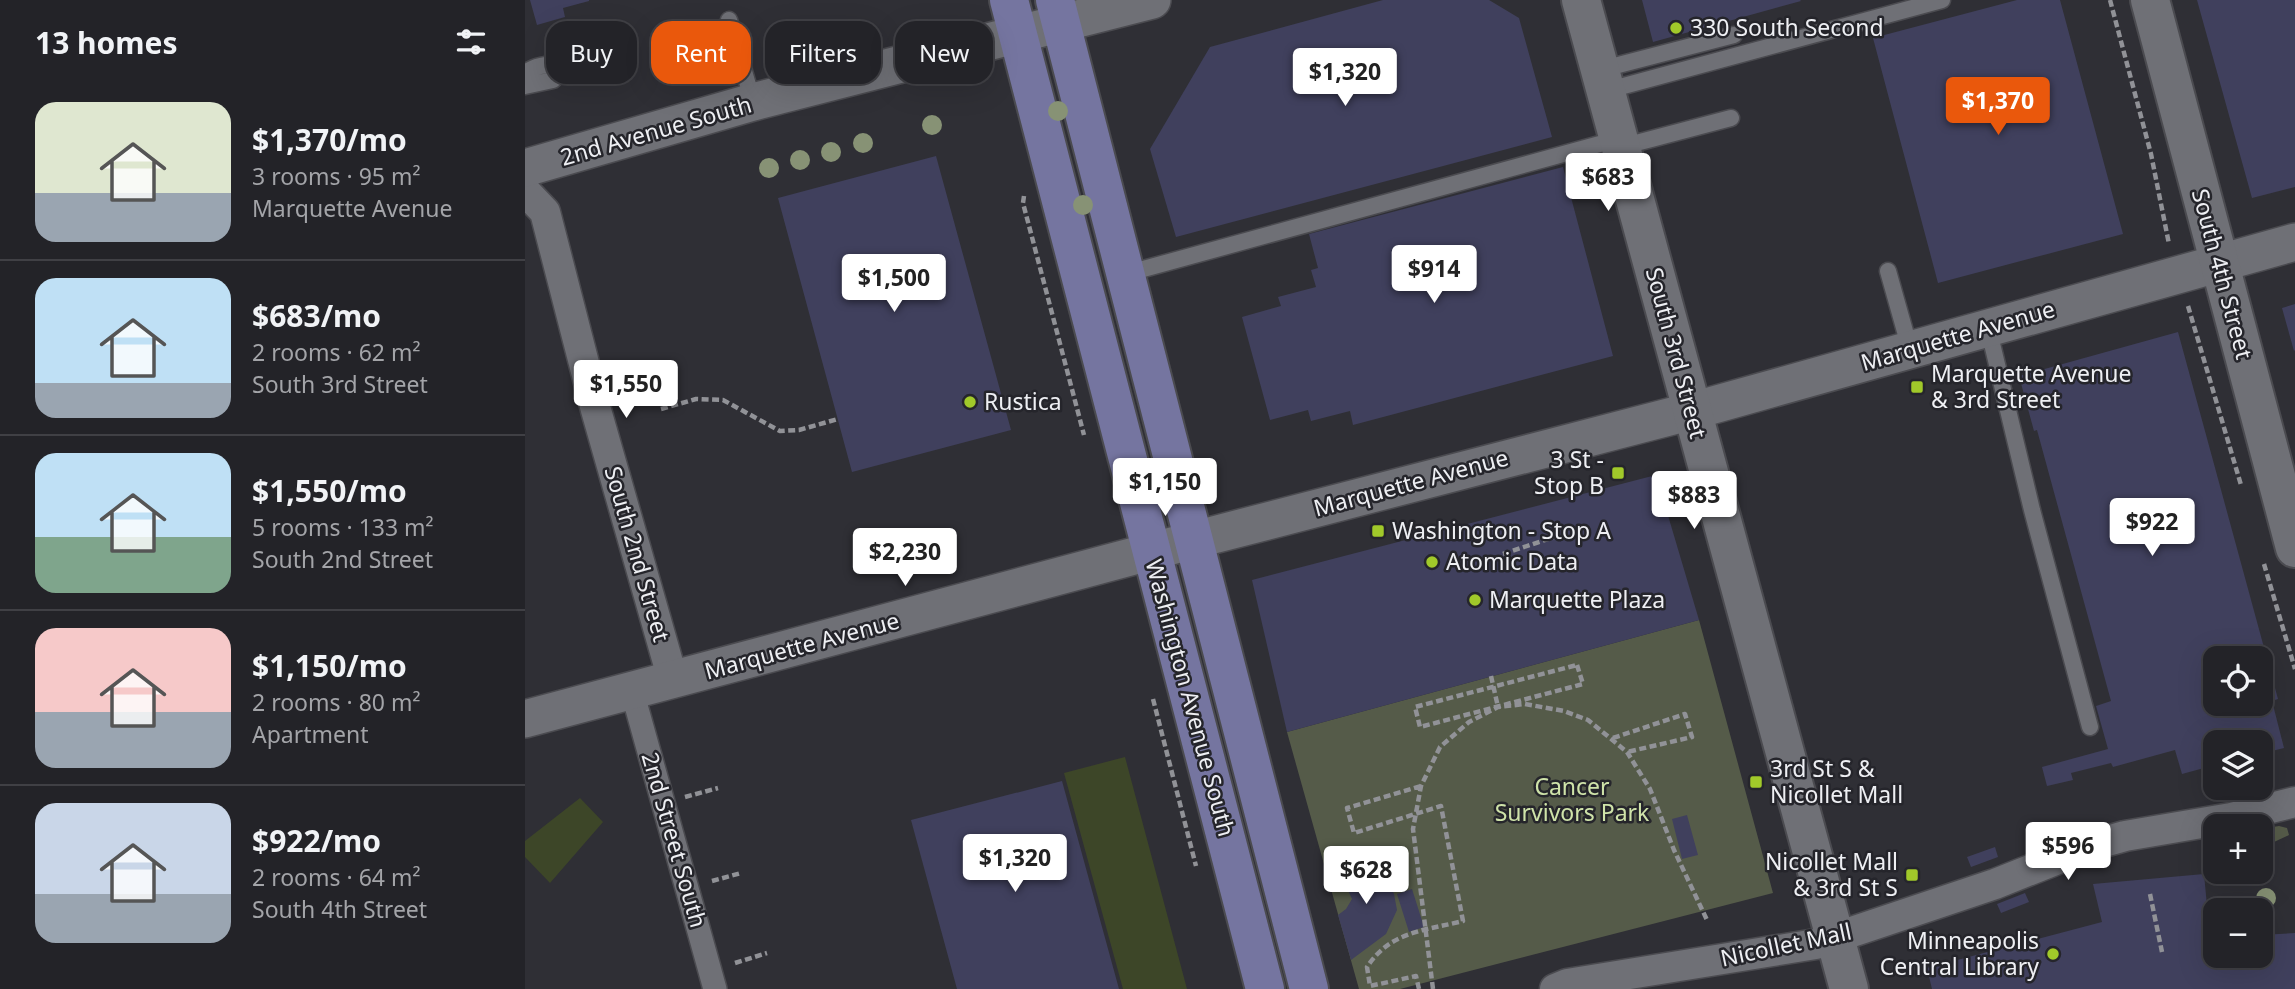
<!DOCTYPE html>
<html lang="en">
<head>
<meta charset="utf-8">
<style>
	:root { --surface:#232328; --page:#2b2b30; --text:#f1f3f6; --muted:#a3a4a8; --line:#404045; --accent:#ea580c }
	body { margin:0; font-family:"Noto Sans",sans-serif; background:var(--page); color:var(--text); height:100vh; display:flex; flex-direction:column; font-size:26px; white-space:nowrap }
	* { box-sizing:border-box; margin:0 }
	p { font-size:23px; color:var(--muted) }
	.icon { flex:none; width:38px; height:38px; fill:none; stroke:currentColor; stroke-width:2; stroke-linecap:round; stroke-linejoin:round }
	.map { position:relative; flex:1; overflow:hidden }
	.sheet { display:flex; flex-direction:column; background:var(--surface); width:525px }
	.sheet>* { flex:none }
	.top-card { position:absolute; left:21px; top:21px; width:665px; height:63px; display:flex; gap:14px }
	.controls { position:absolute; left:1678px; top:646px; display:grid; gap:14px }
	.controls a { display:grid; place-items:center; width:70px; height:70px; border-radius:14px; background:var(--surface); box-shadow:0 7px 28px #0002,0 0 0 2px var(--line); font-size:35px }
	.price { position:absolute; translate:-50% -60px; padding:0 16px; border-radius:7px; background:#fff; color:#222; font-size:23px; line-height:46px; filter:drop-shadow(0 2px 4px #0008) }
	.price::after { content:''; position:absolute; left:50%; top:42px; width:21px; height:16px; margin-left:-10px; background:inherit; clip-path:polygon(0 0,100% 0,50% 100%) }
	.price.current { background:var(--accent); color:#fff }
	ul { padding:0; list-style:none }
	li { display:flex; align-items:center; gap:21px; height:175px; padding:0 35px }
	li+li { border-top:2px solid var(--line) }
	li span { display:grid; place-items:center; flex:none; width:196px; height:140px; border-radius:21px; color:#555 }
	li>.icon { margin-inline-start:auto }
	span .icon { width:84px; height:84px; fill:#fffc; stroke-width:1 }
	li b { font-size:30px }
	h2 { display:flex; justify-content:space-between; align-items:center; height:84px; padding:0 35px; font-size:30px }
	.chip { padding:0 24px; border-radius:21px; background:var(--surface); box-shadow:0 7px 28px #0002,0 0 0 2px var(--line); font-size:24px; line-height:63px }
	.chip.current { background:var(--accent); color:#fff }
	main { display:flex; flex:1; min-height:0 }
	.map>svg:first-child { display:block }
	.green { fill:#555b49 }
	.water { fill:#3d4628 }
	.building { fill:#40405d; fill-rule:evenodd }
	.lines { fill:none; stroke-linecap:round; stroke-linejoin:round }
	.service-casing { stroke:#4b4b50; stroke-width:19 }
	.pedestrian-casing { stroke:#4b4b50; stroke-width:26 }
	.minor-casing { stroke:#4b4b50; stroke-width:33 }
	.tertiary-casing { stroke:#4b4b50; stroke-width:40 }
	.secondary-casing { stroke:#4b4b50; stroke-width:42 }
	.primary-casing { stroke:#4b4b50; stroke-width:42 }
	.path { stroke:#919297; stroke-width:4.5; stroke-dasharray:7 3.5; stroke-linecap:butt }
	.service { stroke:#6f7076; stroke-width:16 }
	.pedestrian { stroke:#6f7076; stroke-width:23 }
	.minor { stroke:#6f7076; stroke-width:30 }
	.tertiary { stroke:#6f7076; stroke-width:37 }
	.secondary { stroke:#6f7076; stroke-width:38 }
	.primary { stroke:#7575a0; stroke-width:38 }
	.tree { fill:#879275 }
	.poi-dot { fill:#a1c92a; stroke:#25252b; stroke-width:2.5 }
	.labels { text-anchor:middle; stroke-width:5; stroke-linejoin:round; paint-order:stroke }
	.poi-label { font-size:23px; fill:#eeeff3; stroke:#25252b; text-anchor:start }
	.street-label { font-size:23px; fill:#eeeff3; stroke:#25252b }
	.park-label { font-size:23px; fill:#cfe3a9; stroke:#25252b }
</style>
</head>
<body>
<main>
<section class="sheet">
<h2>13 homes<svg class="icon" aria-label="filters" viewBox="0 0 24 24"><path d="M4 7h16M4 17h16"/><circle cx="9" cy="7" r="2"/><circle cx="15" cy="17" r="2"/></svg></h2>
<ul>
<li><span style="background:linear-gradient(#dfe7d0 65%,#9aa5b1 0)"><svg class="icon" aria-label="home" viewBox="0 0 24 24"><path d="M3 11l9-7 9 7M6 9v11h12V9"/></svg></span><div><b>$1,370/mo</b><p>3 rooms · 95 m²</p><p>Marquette Avenue</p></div></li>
<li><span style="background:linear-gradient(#bfe0f5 75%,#9aa5b1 0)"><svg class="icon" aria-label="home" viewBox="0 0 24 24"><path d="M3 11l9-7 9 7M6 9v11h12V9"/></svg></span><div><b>$683/mo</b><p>2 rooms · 62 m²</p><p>South 3rd Street</p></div></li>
<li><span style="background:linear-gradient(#bfe0f5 60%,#7fa58c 0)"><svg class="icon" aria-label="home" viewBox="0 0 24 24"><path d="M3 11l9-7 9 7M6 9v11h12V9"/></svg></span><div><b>$1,550/mo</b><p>5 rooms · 133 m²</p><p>South 2nd Street</p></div></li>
<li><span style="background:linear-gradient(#f6c9c9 60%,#9aa5b1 0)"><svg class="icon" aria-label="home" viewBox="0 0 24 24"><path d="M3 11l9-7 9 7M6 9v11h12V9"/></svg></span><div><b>$1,150/mo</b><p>2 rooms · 80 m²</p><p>Apartment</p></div></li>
<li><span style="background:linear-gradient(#c9d6e8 65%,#9aa5b1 0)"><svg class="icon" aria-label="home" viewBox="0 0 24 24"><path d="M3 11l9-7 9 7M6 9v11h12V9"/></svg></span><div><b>$922/mo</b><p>2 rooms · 64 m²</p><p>South 4th Street</p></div></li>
</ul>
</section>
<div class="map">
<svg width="1770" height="989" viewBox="0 0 1770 989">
	<rect width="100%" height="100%" fill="#2f2f35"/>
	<path class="green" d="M1174,620L1248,893L875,989H834L762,732Z
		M1754,826L1762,828L1764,835L1736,848V829Z"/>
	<path class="water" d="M600,757L662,989H598L539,773Z
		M55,798L78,822L25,883L0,857V841Z"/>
	<path class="building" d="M5,0H64V1L38,8L40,17L12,25Z
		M858,0H964L994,18L1027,137L651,237L625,149L685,47Z
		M1117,0H1275L1276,1L1128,42Z
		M1492,0H1535L1598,234L1413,283L1348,38Z
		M1672,0H1770V187L1727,198Z
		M411,156L486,430L327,472L253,198Z
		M1038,167L1088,356L828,425L825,411L786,421L783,410L745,420L717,317L756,306L753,297L791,287L786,270L793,268L784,234Z
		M1770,304V350L1769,351L1757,308Z
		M1653,332L1753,699L1747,701L1759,748L1747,751L1745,744L1736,747V742H1690V765L1657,774L1650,750L1588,767L1586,763L1546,773L1548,780L1522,786L1517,767L1583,749L1571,706L1586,701L1512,430L1509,431L1494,376ZM1690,658H1736V704H1690Z
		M1131,475L1174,620L762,732L727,580Z
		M537,781L594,989H432L386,820Z
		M1162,815L1173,855L1157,859L1147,819Z
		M1470,847L1473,857L1446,867L1442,857Z
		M844,854L861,877L869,894L872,910L861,934L826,960L813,915L821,909L827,899L815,873Z
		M1679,874L1685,938H1690V956H1736V935L1770,933V989H1407L1402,968L1577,922L1568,884Z
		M887,889L899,927L884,932L872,894Z
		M1500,893L1504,902L1476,913L1472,904Z"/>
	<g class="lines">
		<defs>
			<path id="service" d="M204,20L228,102
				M1074,70L1209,35
				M0,73C12,64 29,63 43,66L28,80L0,86
				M1080,91L1417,0
				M1096,147L1206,118
				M1363,271L1385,349
				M600,274L1093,139
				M1463,327L1507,510L1565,727"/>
			<path id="pedestrian" d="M107,691L190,989"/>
			<path id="minor" d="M0,191L20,212L71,410L148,680
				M1030,989L1042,984L1291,944L1470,884L1568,845L1600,836L1706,818L1770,802"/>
			<path id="tertiary" d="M0,168L228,102L627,0
				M0,719L669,540L1167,411L1770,242"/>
			<path id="secondary" d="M1056,0L1324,989
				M1625,0L1770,548"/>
			<path id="primary" d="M484,0L740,989
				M530,0L784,989"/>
		</defs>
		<use href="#service" class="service-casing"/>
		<use href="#pedestrian" class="pedestrian-casing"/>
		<use href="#minor" class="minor-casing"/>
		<use href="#tertiary" class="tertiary-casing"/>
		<use href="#secondary" class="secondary-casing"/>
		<use href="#primary" class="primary-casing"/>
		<path class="path" d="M1585,0L1626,154L1644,244
			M794,65L819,57
			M499,196L498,203L559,435
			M1663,306L1716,485
			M136,409L171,399L198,400L255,431L274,430L313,419
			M978,554L1038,534
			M1739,564L1770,669
			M1052,665L1058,684L895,727L890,707Z
			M966,676L973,707
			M628,699L671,866
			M1088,738L1160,714L1167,737L1102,752
			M160,797L193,788
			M187,881L216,873
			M1625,894L1637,952
			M210,963L242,953
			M894,989L891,976L845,986L842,967C866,931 898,931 938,921L916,806L829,833L822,808L896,786
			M908,989L888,829L896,786L915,747L944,722L973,707L1000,704L1039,711L1063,720L1102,752L1125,789L1149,850L1182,920"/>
		<use href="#service" class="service"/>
		<use href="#pedestrian" class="pedestrian"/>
		<use href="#minor" class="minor"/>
		<use href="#tertiary" class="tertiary"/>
		<use href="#secondary" class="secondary"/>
		<use href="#primary" class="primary"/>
	</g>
	<g class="tree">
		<circle cx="533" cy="111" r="10"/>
		<circle cx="407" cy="125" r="10"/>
		<circle cx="338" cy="143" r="10"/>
		<circle cx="306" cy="152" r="10"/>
		<circle cx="275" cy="160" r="10"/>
		<circle cx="244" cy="168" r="10"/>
		<circle cx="558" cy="205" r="10"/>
		<circle cx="1741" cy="898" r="10"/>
	</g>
	<g class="poi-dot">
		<circle cx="1151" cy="28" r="7"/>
		<rect x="1385" y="380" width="14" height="14" rx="3.5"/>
		<circle cx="445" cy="402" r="7"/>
		<rect x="1086" y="466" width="14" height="14" rx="3.5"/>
		<rect x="846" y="524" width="14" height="14" rx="3.5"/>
		<circle cx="907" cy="562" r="7"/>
		<circle cx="950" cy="600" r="7"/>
		<rect x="1224" y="775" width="14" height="14" rx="3.5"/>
		<rect x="1380" y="868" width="14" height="14" rx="3.5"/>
		<circle cx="1528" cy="954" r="7"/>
	</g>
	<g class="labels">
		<g class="poi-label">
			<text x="1165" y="36">330 South Second</text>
			<text x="1406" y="382">Marquette Avenue<tspan x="1406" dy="26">&amp; 3rd Street</tspan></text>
			<text x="459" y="410">Rustica</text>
			<text x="1079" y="468" text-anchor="end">3 St -<tspan x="1079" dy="26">Stop B</tspan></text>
			<text x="867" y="539">Washington - Stop A</text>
			<text x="921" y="570">Atomic Data</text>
			<text x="964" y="608">Marquette Plaza</text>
			<text x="1245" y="777">3rd St S &amp;<tspan x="1245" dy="26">Nicollet Mall</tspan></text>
			<text x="1373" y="870" text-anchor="end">Nicollet Mall<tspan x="1373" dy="26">&amp; 3rd St S</tspan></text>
			<text x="1514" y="949" text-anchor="end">Minneapolis<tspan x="1514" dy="26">Central Library</tspan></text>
		</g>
		<g class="street-label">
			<text transform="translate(131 131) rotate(-16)" y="8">2nd Avenue South</text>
			<text transform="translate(1697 274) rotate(75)" y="8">South 4th Street</text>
			<text transform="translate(1433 336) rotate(-16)" y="8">Marquette Avenue</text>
			<text transform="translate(1151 353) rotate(75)" y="8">South 3rd Street</text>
			<text transform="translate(886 483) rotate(-15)" y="8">Marquette Avenue</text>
			<text transform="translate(112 554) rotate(74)" y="8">South 2nd Street</text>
			<text transform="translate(277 646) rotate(-15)" y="8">Marquette Avenue</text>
			<text transform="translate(665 698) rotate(75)" y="8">Washington Avenue South</text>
			<text transform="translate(149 840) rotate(74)" y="8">2nd Street South</text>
			<text transform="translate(1261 945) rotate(-12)" y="8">Nicollet Mall</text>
		</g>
		<g class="park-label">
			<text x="1047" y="795">Cancer<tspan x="1047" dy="26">Survivors Park</tspan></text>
		</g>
	</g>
</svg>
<div class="controls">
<a><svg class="icon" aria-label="locate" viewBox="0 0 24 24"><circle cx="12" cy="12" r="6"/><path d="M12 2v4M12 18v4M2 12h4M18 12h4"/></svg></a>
<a><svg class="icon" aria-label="layers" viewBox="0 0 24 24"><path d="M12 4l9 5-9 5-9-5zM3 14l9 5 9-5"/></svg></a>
<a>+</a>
<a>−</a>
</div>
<b class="price" style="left:820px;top:108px">$1,320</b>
<b class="price current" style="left:1473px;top:137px">$1,370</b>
<b class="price" style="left:1083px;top:213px">$683</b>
<b class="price" style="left:909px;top:305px">$914</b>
<b class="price" style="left:369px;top:314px">$1,500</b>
<b class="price" style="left:101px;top:420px">$1,550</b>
<b class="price" style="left:640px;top:518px">$1,150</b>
<b class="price" style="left:1169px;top:531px">$883</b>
<b class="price" style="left:1627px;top:558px">$922</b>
<b class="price" style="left:380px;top:588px">$2,230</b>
<b class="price" style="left:1543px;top:882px">$596</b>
<b class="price" style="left:490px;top:894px">$1,320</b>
<b class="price" style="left:841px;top:906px">$628</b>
<div class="top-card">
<a class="chip">Buy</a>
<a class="chip current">Rent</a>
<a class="chip">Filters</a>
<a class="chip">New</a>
</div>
</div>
</main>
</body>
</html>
